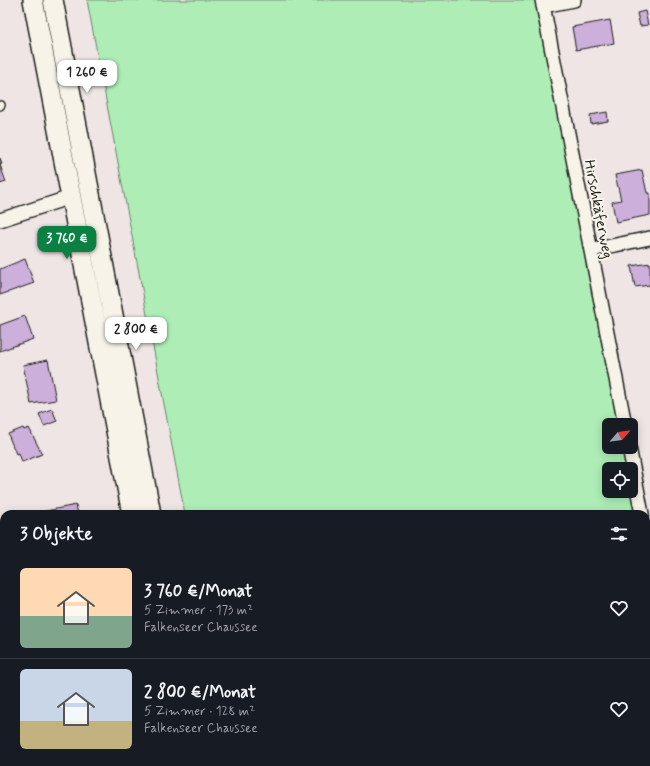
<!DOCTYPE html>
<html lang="de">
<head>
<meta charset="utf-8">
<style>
	:root { --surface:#171b24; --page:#242831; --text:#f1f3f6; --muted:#9ea1a6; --line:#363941; --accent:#0b8043 }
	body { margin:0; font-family:Mynerve,sans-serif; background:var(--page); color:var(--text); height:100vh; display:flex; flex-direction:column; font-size:15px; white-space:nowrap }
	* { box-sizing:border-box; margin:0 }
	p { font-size:13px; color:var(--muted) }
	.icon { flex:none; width:22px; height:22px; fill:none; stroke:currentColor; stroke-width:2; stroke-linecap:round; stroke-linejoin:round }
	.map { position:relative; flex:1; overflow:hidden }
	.details { position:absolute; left:0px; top:510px; width:650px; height:256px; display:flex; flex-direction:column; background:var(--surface); border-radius:12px 12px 0 0; box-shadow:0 2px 10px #0003 }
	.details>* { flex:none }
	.needle { width:26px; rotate:62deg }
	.tools { position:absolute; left:602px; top:418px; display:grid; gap:8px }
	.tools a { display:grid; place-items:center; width:36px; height:36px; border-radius:6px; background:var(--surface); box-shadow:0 2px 10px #0003; font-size:20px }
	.price { position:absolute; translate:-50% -34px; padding:0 9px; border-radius:8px; background:#fff; color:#222; font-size:13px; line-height:26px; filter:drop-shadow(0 1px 2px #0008) }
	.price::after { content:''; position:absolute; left:50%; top:24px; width:12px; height:9px; margin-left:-6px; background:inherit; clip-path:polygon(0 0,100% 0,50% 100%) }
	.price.on { background:var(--accent); color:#fff }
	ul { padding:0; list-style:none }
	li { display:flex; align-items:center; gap:12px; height:100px; padding:0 20px }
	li+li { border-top:1px solid var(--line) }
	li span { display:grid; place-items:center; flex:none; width:112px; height:80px; border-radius:6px; color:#555 }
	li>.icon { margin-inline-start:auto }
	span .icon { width:48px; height:48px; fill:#fffc; stroke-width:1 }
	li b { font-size:17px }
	h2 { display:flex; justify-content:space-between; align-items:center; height:48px; padding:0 20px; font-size:17px }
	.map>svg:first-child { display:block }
	.green { fill:#aeeeb6; stroke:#658569 }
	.building { fill:#cdafdb; stroke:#1c1c1c }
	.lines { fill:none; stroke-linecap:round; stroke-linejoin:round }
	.lane-casing { stroke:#1c1c1c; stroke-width:10 }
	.street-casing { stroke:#1c1c1c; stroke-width:16 }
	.secondary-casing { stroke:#1c1c1c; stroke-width:22 }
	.lane { stroke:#f7f3e8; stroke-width:7 }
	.street { stroke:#f7f3e8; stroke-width:13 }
	.secondary { stroke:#f7f3e8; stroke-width:19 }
	.labels { text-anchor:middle; stroke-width:4; stroke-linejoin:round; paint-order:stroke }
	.street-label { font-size:15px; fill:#1c1c1c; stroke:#f7f3e8 }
</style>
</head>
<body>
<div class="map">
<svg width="650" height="766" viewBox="0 0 650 766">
	<rect width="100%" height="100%" fill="#efe5e5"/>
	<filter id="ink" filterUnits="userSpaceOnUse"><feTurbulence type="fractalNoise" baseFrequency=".025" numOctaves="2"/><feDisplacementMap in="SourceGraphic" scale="8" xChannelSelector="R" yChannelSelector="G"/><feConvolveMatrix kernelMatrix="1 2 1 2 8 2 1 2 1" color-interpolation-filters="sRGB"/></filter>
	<g filter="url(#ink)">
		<path class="green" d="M87,0H535L618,425H609V447H622L627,469H609V491H631L636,514H185Z
			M646,568L650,588V766H233L232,762H646Z"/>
		<path class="building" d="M645,11L648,25L640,26L637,13Z
			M610,20L614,43L576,50L572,27Z
			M607,112L608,121L591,124L590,115Z
			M0,158L2,164L0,165L6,182L0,184Z
			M642,170L647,193H650V215L616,222L612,202L621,200L615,175Z
			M25,259L34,283L0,295V269Z
			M650,263V285L635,287L631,266Z
			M25,316L33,339L0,351V325Z
			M48,360L56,400L31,404L23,365Z
			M52,409L57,421L44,426L39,414Z
			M23,428L24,430L29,428L42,454L22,462L19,453L16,454L8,434Z
			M76,505L78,514H31Z
			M72,762H126V765L73,766Z"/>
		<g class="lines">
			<defs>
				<path id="lane" d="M0,106L1,105
					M0,636L4,661
					M30,762L33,766"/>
				<path id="street" d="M542,0L625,425
					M543,6L574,0
					M0,220L71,197
					M591,250L650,238
					M629,447L642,514
					M646,537L650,558
					M0,580L4,584
					M53,762L54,766"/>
				<path id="secondary" d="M33,0L132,514
					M53,0L151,514
					M179,762L180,766
					M199,762L200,766"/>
			</defs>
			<use href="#lane" class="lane-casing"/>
			<use href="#street" class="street-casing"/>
			<use href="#secondary" class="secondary-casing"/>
			<use href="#lane" class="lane"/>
			<use href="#street" class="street"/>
			<use href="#secondary" class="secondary"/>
		</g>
	</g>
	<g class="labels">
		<g class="street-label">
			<text transform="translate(599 209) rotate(79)" y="5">Hirschkäferweg</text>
		</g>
	</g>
</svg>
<div class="tools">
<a><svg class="needle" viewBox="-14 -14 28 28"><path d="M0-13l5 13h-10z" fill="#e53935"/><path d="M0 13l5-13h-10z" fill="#9ea1a6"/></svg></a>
<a><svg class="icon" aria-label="locate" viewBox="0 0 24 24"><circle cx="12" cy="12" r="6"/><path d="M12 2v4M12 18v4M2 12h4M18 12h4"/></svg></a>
</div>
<b class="price" style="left:87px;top:94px">1 260 €</b>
<b class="price on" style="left:67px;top:260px">3 760 €</b>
<b class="price" style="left:136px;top:351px">2 800 €</b>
<section class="details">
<h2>3 Objekte<svg class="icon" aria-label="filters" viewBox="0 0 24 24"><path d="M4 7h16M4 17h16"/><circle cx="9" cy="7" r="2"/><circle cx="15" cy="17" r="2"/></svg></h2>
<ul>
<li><span style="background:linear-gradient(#ffd9b3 60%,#7fa58c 0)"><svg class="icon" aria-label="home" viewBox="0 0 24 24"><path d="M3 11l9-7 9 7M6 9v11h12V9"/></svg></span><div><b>3 760 €/Monat</b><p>5 Zimmer · 173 m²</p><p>Falkenseer Chaussee</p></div><svg class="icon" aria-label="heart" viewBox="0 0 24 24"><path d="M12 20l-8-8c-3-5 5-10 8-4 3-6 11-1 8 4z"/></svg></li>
<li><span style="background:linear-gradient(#c9d6e8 65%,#c2b280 0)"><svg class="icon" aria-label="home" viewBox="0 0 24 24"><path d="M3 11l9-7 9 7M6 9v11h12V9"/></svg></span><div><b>2 800 €/Monat</b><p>5 Zimmer · 128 m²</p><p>Falkenseer Chaussee</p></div><svg class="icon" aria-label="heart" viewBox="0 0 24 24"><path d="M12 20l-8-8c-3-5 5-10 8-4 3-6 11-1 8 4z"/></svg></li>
</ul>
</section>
</div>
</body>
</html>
